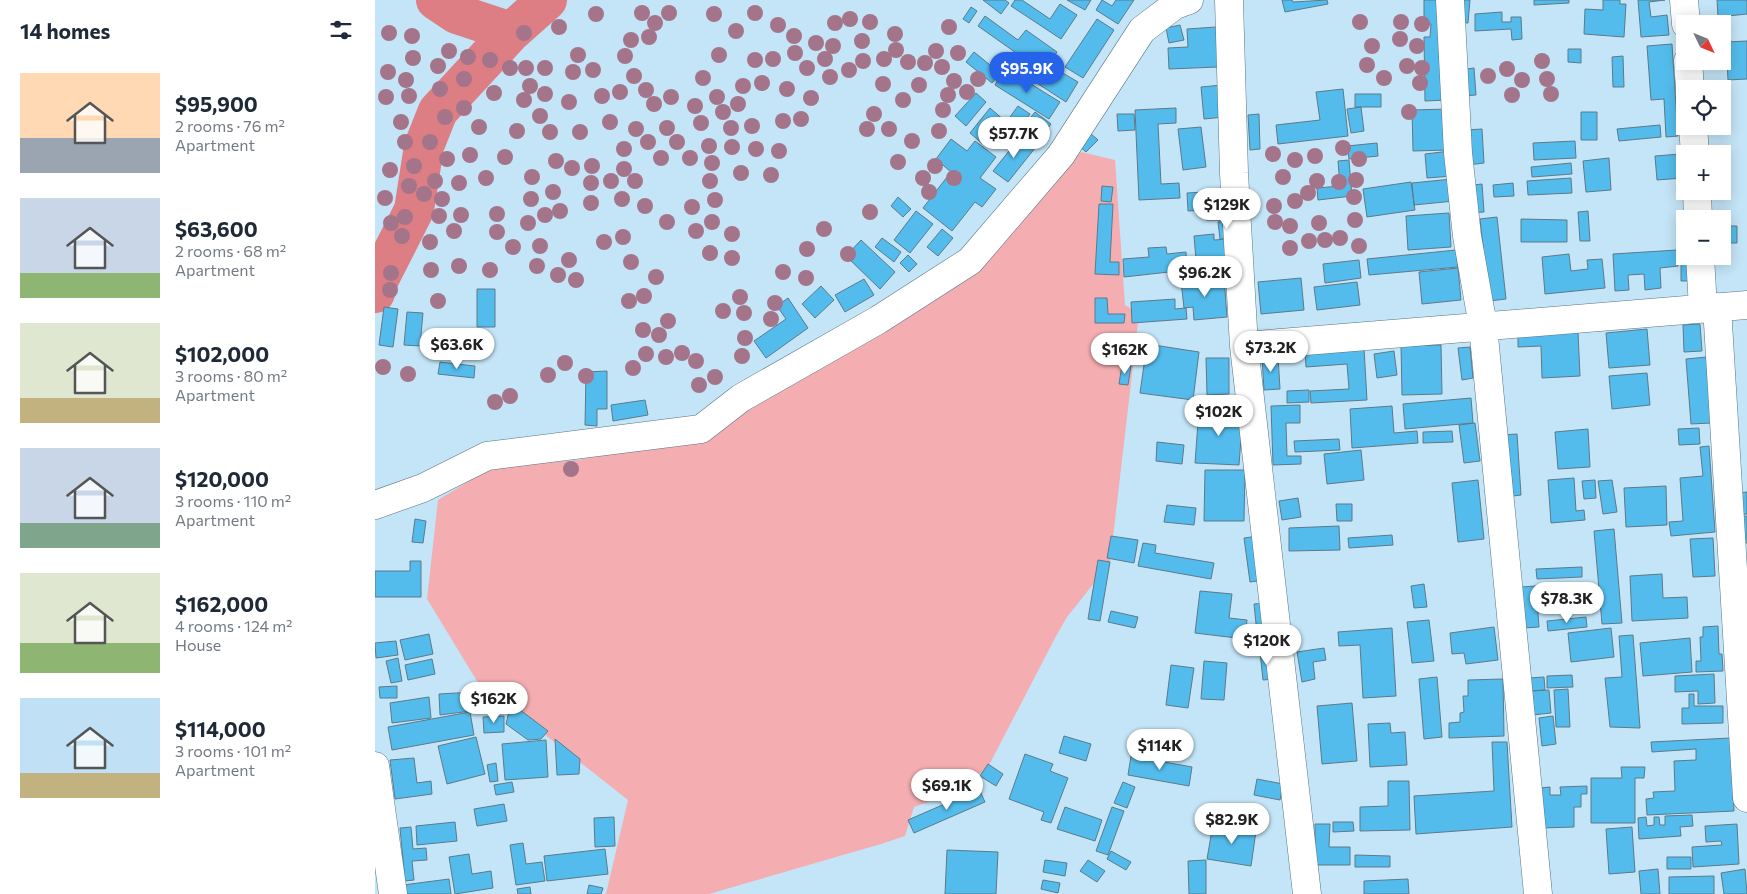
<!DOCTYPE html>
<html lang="en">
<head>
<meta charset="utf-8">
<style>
	:root { --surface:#fff; --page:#f2f2f3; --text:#1f2937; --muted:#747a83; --accent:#2563eb }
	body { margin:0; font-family:Commissioner,sans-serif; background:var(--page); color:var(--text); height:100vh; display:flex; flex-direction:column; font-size:19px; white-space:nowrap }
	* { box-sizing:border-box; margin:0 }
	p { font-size:16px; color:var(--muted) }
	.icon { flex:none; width:28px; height:28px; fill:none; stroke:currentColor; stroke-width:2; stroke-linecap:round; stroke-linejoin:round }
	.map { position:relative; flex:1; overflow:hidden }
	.details { display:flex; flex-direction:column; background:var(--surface); width:375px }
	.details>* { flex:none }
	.needle { width:32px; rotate:133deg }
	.fabs { position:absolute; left:1301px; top:15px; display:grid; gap:10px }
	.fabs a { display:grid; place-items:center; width:55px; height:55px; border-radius:0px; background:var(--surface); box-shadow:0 2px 12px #0003; font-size:25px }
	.price { position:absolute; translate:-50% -42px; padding:0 11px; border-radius:18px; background:#fff; color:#222; font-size:16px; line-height:32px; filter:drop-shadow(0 1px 2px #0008) }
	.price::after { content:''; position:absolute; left:50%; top:30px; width:15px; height:11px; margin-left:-8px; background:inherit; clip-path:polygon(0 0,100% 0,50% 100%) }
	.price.selected { background:var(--accent); color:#fff }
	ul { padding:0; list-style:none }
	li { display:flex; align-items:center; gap:15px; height:125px; padding:0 20px }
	li span { display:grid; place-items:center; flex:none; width:140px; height:100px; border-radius:0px; color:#555 }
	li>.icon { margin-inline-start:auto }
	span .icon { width:60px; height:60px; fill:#fffc; stroke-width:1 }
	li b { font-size:21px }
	h2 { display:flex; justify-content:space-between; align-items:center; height:60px; padding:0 20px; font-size:21px }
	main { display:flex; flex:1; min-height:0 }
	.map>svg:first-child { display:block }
	.green { fill:#f4adb1 }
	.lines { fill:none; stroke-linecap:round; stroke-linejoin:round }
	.river { stroke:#dd7d84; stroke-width:40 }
	.building { fill:#53bcec; stroke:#5c7a89 }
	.minor-casing { stroke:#577585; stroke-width:29 }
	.minor { stroke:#fff; stroke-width:28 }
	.tree { fill:#a4748a }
</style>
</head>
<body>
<main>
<section class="details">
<h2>14 homes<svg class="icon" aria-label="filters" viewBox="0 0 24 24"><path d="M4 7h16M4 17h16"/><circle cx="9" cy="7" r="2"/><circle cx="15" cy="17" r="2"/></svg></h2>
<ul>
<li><span style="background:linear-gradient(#ffd9b3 65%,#9aa5b1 0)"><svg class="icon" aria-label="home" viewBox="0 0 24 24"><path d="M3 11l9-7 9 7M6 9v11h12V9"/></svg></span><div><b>$95,900</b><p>2 rooms · 76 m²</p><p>Apartment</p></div></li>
<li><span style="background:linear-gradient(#c9d6e8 75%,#8fb573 0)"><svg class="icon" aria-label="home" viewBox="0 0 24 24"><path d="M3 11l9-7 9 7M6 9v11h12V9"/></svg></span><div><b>$63,600</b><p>2 rooms · 68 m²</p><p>Apartment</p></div></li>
<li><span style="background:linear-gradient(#dfe7d0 75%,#c2b280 0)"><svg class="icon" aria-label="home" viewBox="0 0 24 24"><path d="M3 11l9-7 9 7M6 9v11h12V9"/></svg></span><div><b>$102,000</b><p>3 rooms · 80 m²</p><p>Apartment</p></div></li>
<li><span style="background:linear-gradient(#c9d6e8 75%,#7fa58c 0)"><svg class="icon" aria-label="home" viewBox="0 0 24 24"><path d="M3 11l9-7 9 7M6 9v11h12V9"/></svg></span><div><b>$120,000</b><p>3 rooms · 110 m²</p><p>Apartment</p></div></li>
<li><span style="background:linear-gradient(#dfe7d0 70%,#8fb573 0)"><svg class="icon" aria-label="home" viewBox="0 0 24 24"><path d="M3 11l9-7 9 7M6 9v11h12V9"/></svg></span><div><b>$162,000</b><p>4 rooms · 124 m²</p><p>House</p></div></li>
<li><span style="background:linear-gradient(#bfe0f5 75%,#c2b280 0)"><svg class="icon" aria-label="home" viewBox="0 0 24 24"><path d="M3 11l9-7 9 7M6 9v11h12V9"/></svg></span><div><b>$114,000</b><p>3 rooms · 101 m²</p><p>Apartment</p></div></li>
</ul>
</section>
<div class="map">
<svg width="1372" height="894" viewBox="0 0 1372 894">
	<rect width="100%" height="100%" fill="#c4e5f7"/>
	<path class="green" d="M706,152L740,160L750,305L764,314L735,563L692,617L680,638L611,771L598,776L591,788L539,807L530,836L506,844L334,894H231L253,800L102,681L52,599L63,500L116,468L202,460L285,445L636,231Z"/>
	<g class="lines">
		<path class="river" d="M61,0L82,14L136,32L172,0
			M0,293L3,281L39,210L49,146L63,111L136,32"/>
	</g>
	<path class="building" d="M608,0H630L634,3L626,14Z
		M640,0H647L675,19L685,4L702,15L686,39L636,6Z
		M692,0H716L710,10Z
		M727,0L737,6L741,0H759L743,24L721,10Z
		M907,0H917L918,2L952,0L953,4L910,12Z
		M1049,0H1071L1072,100L1050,101L1049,37H1055L1056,24H1049Z
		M1082,0H1095L1093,23L1081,22Z
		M1159,0H1194V3L1159,5Z
		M1228,0H1245V4H1251L1249,37L1209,34L1210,9L1228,10Z
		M1263,0H1290L1274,2L1276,17L1292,15L1294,35L1266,37Z
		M1342,0H1372V14L1343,17Z
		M596,7L602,11L594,23L588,19Z
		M1127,12V22H1136V17H1146L1147,39L1137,40L1136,29L1100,31V14Z
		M610,16L643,40L651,30L682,52L668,72L603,26Z
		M722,19L739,30L708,78L690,67Z
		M805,25L809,40L794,43L791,28Z
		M841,27L843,67L794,69L793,48L813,47L812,29Z
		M1372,41V79L1353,80L1351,42Z
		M1297,44L1303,136L1291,137L1289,99L1276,100L1272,46Z
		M1193,49H1206V63L1193,62Z
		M599,52L625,73L617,83L591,62Z
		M1248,56L1249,87H1238L1237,57Z
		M643,57L680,81L686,72L703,82L691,102L637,67Z
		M630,68L685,102L674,119L620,85Z
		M1099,68L1101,95L1086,96L1084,70Z
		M847,85L849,117L829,119L826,87Z
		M968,89L973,136L903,144L901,125L945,120L941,92Z
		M601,93L611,102L591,126L580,116Z
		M980,94H1006V107H980Z
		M643,106L655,114L635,141L624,132Z
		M986,107L989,131L976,133L972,109Z
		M615,108L630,121L610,146L595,133Z
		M801,108V123L783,124L786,184L804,183L805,198L764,200L760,110Z
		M1073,109L1074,150L1038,151L1037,110Z
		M660,112L676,124L662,144L645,131Z
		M1206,112H1222V140H1206Z
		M742,114H759L760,130L743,131Z
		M884,114L885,149L875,150L873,115Z
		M1285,125L1286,137L1244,141L1242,129Z
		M826,127L831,167L808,170L803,129Z
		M1107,129L1109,163L1093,165L1091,130Z
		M715,133L723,140L711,152L703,145Z
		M646,136L660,148L633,182L618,171Z
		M576,139L592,151L600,141L621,157L605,178L621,189L607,207L600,202L577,231L548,208L576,172L561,159Z
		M1200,141L1201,158L1159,160L1158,143Z
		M1002,143L1003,156L974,159L972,146Z
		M1075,151L1078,176L1052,178L1050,154Z
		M1306,154L1308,178L1282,180L1280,156Z
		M1234,158L1236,190L1211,192L1208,161Z
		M974,160L977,196L943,200L942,188L965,186L963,161Z
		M1196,163L1197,174L1157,177L1156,167Z
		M1196,178L1197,193L1153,195L1152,181Z
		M1077,179L1079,201L1039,205L1037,183Z
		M1036,182L1040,210L992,217L988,189Z
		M1138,183L1139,196L1119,197L1118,185Z
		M1107,184L1109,212L1091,213L1089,186Z
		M727,186L738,187L736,202L726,201Z
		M849,191L850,220H831V210L813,211L812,193Z
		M523,197L536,209L528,217L516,206Z
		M724,204H738L735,262H744V275L720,274Z
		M541,211L558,224L535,253L519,240Z
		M1213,211L1215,241H1205L1203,212Z
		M1074,213L1076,247L1033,250L1031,216Z
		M1122,217L1131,299L1114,301L1105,219Z
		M1146,219L1192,220V242H1146Z
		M859,221L860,237L845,239L843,222Z
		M1348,226H1362V243H1348Z
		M567,229L578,238L563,256L552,247Z
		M839,234V240L853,239L855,268L822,271L819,236Z
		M507,238L526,252L519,262L500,247Z
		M486,240L520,272L505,289L471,256Z
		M791,247L792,254L811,252L812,270L749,277L748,259L774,257L773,248Z
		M1081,250L1083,267L994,275L992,259Z
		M1302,250L1303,266L1285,268L1286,288L1270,290L1269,274L1253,275L1254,290L1240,291L1238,254Z
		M1194,254L1196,271L1213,269L1212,260L1227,259L1230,288L1170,294L1167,257Z
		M1306,254L1316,256V281H1306Z
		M533,255L542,264L534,272L525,263Z
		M984,260L986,278L950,283L948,264Z
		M1083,268L1086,300L1047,304L1044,272Z
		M849,277L852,317L819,320L818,307L809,308L806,281Z
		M926,278L929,310L886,314L883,282Z
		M489,279L499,295L470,312L460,295Z
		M982,282L985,305L942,310L939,287Z
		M446,286L459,300L440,318L427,304Z
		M102,289H120V327H102Z
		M413,298L433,328L391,358L379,341L411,319L402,306Z
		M720,298H732L733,314H750L749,323H720Z
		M800,299V309L811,308L812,319L757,323L756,302Z
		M9,307L23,309L18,347L4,345Z
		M32,312L48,313L45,346L29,345Z
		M1325,324L1327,351L1309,352L1308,325Z
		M1272,329L1275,365L1234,368L1231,333Z
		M91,330L92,357L61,358L60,332Z
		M1203,332L1205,376L1167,378L1166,346L1143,347V335Z
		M772,344L824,352L818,400L765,393Z
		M1066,345L1067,394L1027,395L1026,346Z
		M1095,347L1098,378L1087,380L1083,348Z
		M989,348L992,400L936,403L935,391L974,389L972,364L931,367L930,351Z
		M1019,351L1022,375L1002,378L999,354Z
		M903,356L905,389L889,390L887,357Z
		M1332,357L1336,423L1316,424L1311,359Z
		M831,358H854V394L832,395Z
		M65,362L100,366L99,378L63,374Z
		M747,365L756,366L753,385L744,384Z
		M232,371V409H222V426L210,425L211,372Z
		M1272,373L1275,405L1237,409L1234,376Z
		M934,390V402L912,403V391Z
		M1096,398L1098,423L1030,429L1028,404Z
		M270,400L273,415L238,421L236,405Z
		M925,405V423H911L912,456H926V464L898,465L896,406Z
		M1017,406L1019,433L1042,431L1043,443L977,448L975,409Z
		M824,409L868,412L864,465L820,463Z
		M1100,423L1105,461L1089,463L1084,425Z
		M1324,428L1325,444L1304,445L1303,429Z
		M1213,429L1215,467L1183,469L1180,432Z
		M1077,431L1078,442L1048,443V432Z
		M1142,434L1146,495L1131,497L1127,435Z
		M964,439L965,450L920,452L919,441Z
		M782,442L809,445L807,464L781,461Z
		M1334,446L1340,532L1296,536L1294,522L1308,521L1305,478L1328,476L1325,447Z
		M986,450L989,480L952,484L949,454Z
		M830,470H870L869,521H829Z
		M1199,478L1201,511L1209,510L1210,520L1176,523L1173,480Z
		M1103,480L1109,539L1083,542L1077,483Z
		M1220,480L1221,498L1209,499L1207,481Z
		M1237,480L1242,512L1228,514L1223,481Z
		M1291,486L1292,525L1251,527L1249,488Z
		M1372,492V514L1364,515L1363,493Z
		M923,498L926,517L907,520L904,501Z
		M961,504H977V521H962Z
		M792,505L821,508L819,525L789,522Z
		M1372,516V543H1363L1361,517Z
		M40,519L51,521L48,543L37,542Z
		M964,526L965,550L914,551V528Z
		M1239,529L1247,623L1227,624L1219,531Z
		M1017,535L1018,545L974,548L973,538Z
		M736,536L763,540L759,563L732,558Z
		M883,536L889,580L875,582L869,538Z
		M1338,538L1340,576L1318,577L1315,539Z
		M768,543L781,545L780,553L839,563L836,579L763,566Z
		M723,560L735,562L725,621L713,619Z
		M35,561H46V597H0V571H35Z
		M1207,567V577L1162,579L1161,569Z
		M1287,574L1288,598L1312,597L1313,618L1257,621L1255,576Z
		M1049,584L1052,607L1039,608L1036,586Z
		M1161,586L1164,627L1149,628L1146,587Z
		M825,591L857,594L854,618L872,620L870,639L820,633Z
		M892,603L896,642L883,643L879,604Z
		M736,611L763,617L760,628L733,622Z
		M1211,617L1212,627L1173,631L1172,621Z
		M1054,620L1059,661L1037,663L1032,622Z
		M1343,626L1344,654H1347L1348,671L1321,672V661H1326L1325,637H1328V627Z
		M1119,627L1123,660L1091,664L1089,653L1077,654L1075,633Z
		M1017,628L1021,696L988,698L985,645L964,646L963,632Z
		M1236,628L1239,657L1196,662L1193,633Z
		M54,634L58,654L30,660L25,640Z
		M1258,635L1265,728L1235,727L1230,678L1247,677L1244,636Z
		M1315,638L1317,672L1268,676L1265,643Z
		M21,641L23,655L1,658L0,643Z
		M949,648L951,660L938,662L940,679L927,682L922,652Z
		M896,651L900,679L888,680L885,652Z
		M23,658L27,681L16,683L11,661Z
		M57,659L60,674L33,680L30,665Z
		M829,661L852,663L849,700L826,699Z
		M796,665L819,668L813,708L791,705Z
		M1339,674L1340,703L1323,704V691L1300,692V676Z
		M1197,675L1198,687L1172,688V676Z
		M1062,677L1067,737L1049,739L1044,679Z
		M1169,677L1170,690L1155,691L1154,678Z
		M1128,679L1129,736L1074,738V723L1085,722V713L1089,712L1088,696H1093V680Z
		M22,686V698H5L4,687Z
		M1193,689L1195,727H1181L1179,690Z
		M1174,690L1176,713L1157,715L1155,691Z
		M117,691L127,707L65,715L64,694Z
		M1314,694H1319V706H1348V723L1307,724V708H1314Z
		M54,697L56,718L17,723L15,703Z
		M136,703L173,731L166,739L153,740L131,724Z
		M977,703L982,761L947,764L942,706Z
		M95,712L99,735L17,750L13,727Z
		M129,716V732L109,733L108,717Z
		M1178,716L1181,744L1167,746L1164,718Z
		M1015,723L1016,733L1030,732L1032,765L995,767L993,724Z
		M689,736L716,744L711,761L684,753Z
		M101,737L110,774L72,784L63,746Z
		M1355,738L1359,811L1272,815L1271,799L1279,798L1278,792L1300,791L1299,761L1321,760V749L1277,752L1276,742Z
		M180,739L205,759L204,774L182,775Z
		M171,740L173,777L130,780L127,744Z
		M1117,742H1132L1137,827L1041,834L1039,796L1119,791Z
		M650,754L678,764L675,771L693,778L676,823L666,820L669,812L634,799Z
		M756,756L817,767L814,786L753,775Z
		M39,758L42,783L56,781L57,794L20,799L15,760Z
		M121,763L123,781L115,782L112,765Z
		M613,764L628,774L621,786L605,776Z
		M1246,767H1270L1269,778H1260V823H1216V778H1247Z
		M882,779L908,784L905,800L879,795Z
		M1013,781H1034L1035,830L985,831V807L1013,806Z
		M137,782L139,792L121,795L119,785Z
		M748,782L760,787L752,808L739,803Z
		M1212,786V794H1206V807H1199V827L1166,828L1165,788L1175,787V795H1186L1185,787Z
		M604,789L610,802L539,833L533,820Z
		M129,804L132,821L102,826L99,809Z
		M690,807L727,820L720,841L682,829Z
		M737,807L749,811L733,855L721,851Z
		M1317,815L1318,826L1305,827L1306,836L1264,839L1263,818L1271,817L1272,826L1279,825V817H1284L1285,825H1290V816Z
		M239,817L240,846L220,847L219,818Z
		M80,822L82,841L42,845L41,826Z
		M958,822H978L979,831L958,832Z
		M838,824L881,831L876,866L832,859Z
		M940,824H955L954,847H975V865H940Z
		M1362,824L1364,864L1318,867L1317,847L1347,845L1346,841L1331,842L1330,826Z
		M36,827L38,849L51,848L52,860L37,861L39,880L30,881L25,828Z
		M1257,827L1260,872L1234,874L1231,829Z
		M148,843L151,864L167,862L170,881L141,885L135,845Z
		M230,849L233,874L172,881L169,856Z
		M572,850L623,852L621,894H570Z
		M736,851L756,862L751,870L732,859Z
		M94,854L97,874L116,871L118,888L80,894L74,857Z
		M980,855L1015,856V867H980Z
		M1292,857H1316V869H1292Z
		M670,860L692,863L690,876L668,872Z
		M713,860L730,871L722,882L705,871Z
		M831,860V894H814L813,861Z
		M1283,869L1285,894H1266L1264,871Z
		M1370,869L1372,894H1349L1346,873Z
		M1339,876V894H1294V877Z
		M74,879L76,894H29L28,885Z
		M1033,879L1034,894H989V881Z
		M668,880L685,883L683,893L666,889Z
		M214,885L228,888L226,894H212Z
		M155,887L156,894H143L142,889Z"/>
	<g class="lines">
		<defs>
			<path id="minor" d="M854,0L859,173L869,346L932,894
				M1075,0L1083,153L1092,236L1108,326L1163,894
				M1309,0L1311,24
				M1313,61L1315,89
				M1318,126L1320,154
				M1322,191L1323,219
				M1325,256L1328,308
				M1342,307L1372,798
				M869,346L1372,305
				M0,505L48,488L112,456L326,429L366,398L503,320L595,261L686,155L767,30L800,5L814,0
				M0,766L18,894"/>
		</defs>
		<use href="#minor" class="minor-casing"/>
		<use href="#minor" class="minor"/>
	</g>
	<g class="tree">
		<circle cx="267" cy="13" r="8"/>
		<circle cx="294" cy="13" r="8"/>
		<circle cx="380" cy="13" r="8"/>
		<circle cx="221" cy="14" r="8"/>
		<circle cx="339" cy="14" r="8"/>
		<circle cx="475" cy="19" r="8"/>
		<circle cx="495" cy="22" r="8"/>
		<circle cx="985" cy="22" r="8"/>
		<circle cx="1026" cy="22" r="8"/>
		<circle cx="280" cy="23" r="8"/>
		<circle cx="460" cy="23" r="8"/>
		<circle cx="1047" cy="24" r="8"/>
		<circle cx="403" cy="25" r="8"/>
		<circle cx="184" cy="27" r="8"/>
		<circle cx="574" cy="27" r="8"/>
		<circle cx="361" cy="31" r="8"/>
		<circle cx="14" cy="33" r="8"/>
		<circle cx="149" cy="33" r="8"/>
		<circle cx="520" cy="34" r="8"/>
		<circle cx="37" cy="36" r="8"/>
		<circle cx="419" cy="36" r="8"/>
		<circle cx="274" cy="37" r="8"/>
		<circle cx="1025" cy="39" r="8"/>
		<circle cx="256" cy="40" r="8"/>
		<circle cx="487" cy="41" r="8"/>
		<circle cx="441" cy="43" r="8"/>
		<circle cx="458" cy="46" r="8"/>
		<circle cx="997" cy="46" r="8"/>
		<circle cx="1042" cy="46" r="8"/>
		<circle cx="521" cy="50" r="8"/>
		<circle cx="74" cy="51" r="8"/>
		<circle cx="561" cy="51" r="8"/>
		<circle cx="420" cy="53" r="8"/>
		<circle cx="583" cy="53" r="8"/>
		<circle cx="203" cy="55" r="8"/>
		<circle cx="344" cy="55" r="8"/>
		<circle cx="250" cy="56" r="8"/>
		<circle cx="93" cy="57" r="8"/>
		<circle cx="38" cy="58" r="8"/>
		<circle cx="398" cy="59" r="8"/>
		<circle cx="450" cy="59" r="8"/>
		<circle cx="509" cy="59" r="8"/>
		<circle cx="115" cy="60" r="8"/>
		<circle cx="380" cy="60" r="8"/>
		<circle cx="488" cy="61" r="8"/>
		<circle cx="1167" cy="61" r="8"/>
		<circle cx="533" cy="62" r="8"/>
		<circle cx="550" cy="63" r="8"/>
		<circle cx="992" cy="65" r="8"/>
		<circle cx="63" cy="66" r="8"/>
		<circle cx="1032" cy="66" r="8"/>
		<circle cx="567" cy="67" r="8"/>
		<circle cx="135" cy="68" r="8"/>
		<circle cx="151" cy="68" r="8"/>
		<circle cx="170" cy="68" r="8"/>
		<circle cx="432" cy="68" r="8"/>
		<circle cx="1047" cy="68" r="8"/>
		<circle cx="1132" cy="69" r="8"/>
		<circle cx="218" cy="70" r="8"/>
		<circle cx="474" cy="70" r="8"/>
		<circle cx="13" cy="72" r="8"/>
		<circle cx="198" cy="72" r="8"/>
		<circle cx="259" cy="76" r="8"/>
		<circle cx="1113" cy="76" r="8"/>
		<circle cx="455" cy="77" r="8"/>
		<circle cx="328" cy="78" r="8"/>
		<circle cx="1009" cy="78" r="8"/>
		<circle cx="89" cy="79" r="8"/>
		<circle cx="603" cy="79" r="8"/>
		<circle cx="1172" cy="79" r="8"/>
		<circle cx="31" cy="80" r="8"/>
		<circle cx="1147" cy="80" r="8"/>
		<circle cx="579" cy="81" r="8"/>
		<circle cx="387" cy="83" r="8"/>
		<circle cx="1045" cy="83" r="8"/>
		<circle cx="508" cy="84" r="8"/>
		<circle cx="544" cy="85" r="8"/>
		<circle cx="155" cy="86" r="8"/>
		<circle cx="368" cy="86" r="8"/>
		<circle cx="65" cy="89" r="8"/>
		<circle cx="412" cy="89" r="8"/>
		<circle cx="271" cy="90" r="8"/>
		<circle cx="245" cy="92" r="8"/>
		<circle cx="592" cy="92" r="8"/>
		<circle cx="119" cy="93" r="8"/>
		<circle cx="170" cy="94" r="8"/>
		<circle cx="1176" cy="94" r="8"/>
		<circle cx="573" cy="95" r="8"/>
		<circle cx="1137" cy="95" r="8"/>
		<circle cx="34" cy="96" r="8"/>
		<circle cx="227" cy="96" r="8"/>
		<circle cx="11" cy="97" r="8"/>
		<circle cx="296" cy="97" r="8"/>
		<circle cx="342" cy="97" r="8"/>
		<circle cx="436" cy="98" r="8"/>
		<circle cx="149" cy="100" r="8"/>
		<circle cx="528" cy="100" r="8"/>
		<circle cx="194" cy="102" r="8"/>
		<circle cx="279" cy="104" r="8"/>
		<circle cx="363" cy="104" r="8"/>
		<circle cx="320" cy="106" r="8"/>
		<circle cx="89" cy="108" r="8"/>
		<circle cx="568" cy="110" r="8"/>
		<circle cx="348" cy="112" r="8"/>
		<circle cx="1034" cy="112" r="8"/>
		<circle cx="499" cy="114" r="8"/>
		<circle cx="165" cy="116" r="8"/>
		<circle cx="70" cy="117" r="8"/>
		<circle cx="426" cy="119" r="8"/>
		<circle cx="408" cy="121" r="8"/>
		<circle cx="26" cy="122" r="8"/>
		<circle cx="235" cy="122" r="8"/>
		<circle cx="326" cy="123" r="8"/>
		<circle cx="377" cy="126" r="8"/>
		<circle cx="104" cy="127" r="8"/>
		<circle cx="292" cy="128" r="8"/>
		<circle cx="356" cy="128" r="8"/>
		<circle cx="261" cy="129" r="8"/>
		<circle cx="492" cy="129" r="8"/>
		<circle cx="514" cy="129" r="8"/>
		<circle cx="142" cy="131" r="8"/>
		<circle cx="564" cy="131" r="8"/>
		<circle cx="175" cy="132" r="8"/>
		<circle cx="205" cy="132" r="8"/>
		<circle cx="537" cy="141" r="8"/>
		<circle cx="30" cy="142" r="8"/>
		<circle cx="55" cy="142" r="8"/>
		<circle cx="273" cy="142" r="8"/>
		<circle cx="302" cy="142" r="8"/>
		<circle cx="334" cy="146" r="8"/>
		<circle cx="357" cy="147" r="8"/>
		<circle cx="968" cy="148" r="8"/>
		<circle cx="249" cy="149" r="8"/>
		<circle cx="381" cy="149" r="8"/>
		<circle cx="404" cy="151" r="8"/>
		<circle cx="898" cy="154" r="8"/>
		<circle cx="95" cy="155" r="8"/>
		<circle cx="940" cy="156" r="8"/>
		<circle cx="130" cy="157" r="8"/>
		<circle cx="286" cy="158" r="8"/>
		<circle cx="315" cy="158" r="8"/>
		<circle cx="72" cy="159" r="8"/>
		<circle cx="984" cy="159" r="8"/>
		<circle cx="920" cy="160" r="8"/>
		<circle cx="181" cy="161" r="8"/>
		<circle cx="523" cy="162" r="8"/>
		<circle cx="337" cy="163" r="8"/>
		<circle cx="39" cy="166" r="8"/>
		<circle cx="217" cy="166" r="8"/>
		<circle cx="560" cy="166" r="8"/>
		<circle cx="197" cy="168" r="8"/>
		<circle cx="249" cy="169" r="8"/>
		<circle cx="15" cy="170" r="8"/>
		<circle cx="366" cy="173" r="8"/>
		<circle cx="396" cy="175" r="8"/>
		<circle cx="157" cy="177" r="8"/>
		<circle cx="908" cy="177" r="8"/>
		<circle cx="111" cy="178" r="8"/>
		<circle cx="548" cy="178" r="8"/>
		<circle cx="579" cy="178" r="8"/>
		<circle cx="981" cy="180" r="8"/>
		<circle cx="60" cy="181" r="8"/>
		<circle cx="236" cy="181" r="8"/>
		<circle cx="260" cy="181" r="8"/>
		<circle cx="335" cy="181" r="8"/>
		<circle cx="942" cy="181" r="8"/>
		<circle cx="964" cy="182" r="8"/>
		<circle cx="84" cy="183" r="8"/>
		<circle cx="216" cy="183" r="8"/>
		<circle cx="34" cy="186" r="8"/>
		<circle cx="178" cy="192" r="8"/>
		<circle cx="554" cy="192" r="8"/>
		<circle cx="933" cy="193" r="8"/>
		<circle cx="49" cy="194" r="8"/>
		<circle cx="979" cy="197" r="8"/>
		<circle cx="10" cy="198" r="8"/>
		<circle cx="67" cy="199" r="8"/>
		<circle cx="156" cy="199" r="8"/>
		<circle cx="247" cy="199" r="8"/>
		<circle cx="340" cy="200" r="8"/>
		<circle cx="920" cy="201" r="8"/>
		<circle cx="216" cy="203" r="8"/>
		<circle cx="270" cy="206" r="8"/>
		<circle cx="899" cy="206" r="8"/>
		<circle cx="317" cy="207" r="8"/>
		<circle cx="185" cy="211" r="8"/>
		<circle cx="495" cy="212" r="8"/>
		<circle cx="122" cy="214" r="8"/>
		<circle cx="86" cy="215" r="8"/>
		<circle cx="170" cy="215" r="8"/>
		<circle cx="64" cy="216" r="8"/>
		<circle cx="30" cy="217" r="8"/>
		<circle cx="980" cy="220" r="8"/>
		<circle cx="292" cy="222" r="8"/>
		<circle cx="337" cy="222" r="8"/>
		<circle cx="900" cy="222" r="8"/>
		<circle cx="16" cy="223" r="8"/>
		<circle cx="153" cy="223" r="8"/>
		<circle cx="944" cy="223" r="8"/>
		<circle cx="915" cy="226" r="8"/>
		<circle cx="449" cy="229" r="8"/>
		<circle cx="79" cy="231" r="8"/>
		<circle cx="321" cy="231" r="8"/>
		<circle cx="122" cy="232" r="8"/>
		<circle cx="357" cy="234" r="8"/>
		<circle cx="27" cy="236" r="8"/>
		<circle cx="248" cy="237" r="8"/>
		<circle cx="965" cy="238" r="8"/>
		<circle cx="950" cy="240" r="8"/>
		<circle cx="934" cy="241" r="8"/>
		<circle cx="55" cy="242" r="8"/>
		<circle cx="229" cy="242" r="8"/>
		<circle cx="165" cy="246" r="8"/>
		<circle cx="984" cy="246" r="8"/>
		<circle cx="138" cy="247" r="8"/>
		<circle cx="915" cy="248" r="8"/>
		<circle cx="432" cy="249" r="8"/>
		<circle cx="335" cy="253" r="8"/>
		<circle cx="473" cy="254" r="8"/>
		<circle cx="357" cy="258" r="8"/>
		<circle cx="194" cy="260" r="8"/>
		<circle cx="256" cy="262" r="8"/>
		<circle cx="84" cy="266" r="8"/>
		<circle cx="162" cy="266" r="8"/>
		<circle cx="56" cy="270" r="8"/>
		<circle cx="115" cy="270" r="8"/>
		<circle cx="408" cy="272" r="8"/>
		<circle cx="16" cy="273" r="8"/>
		<circle cx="183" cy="275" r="8"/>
		<circle cx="281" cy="277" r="8"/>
		<circle cx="431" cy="278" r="8"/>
		<circle cx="201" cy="280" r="8"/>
		<circle cx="15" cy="290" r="8"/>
		<circle cx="269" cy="296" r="8"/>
		<circle cx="365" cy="297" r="8"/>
		<circle cx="63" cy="301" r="8"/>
		<circle cx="254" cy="301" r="8"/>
		<circle cx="400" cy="303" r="8"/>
		<circle cx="348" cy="311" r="8"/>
		<circle cx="369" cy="313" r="8"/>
		<circle cx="396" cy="319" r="8"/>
		<circle cx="293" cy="321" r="8"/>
		<circle cx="268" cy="330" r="8"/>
		<circle cx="284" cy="335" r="8"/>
		<circle cx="370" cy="338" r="8"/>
		<circle cx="307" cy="353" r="8"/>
		<circle cx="271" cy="354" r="8"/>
		<circle cx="367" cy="356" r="8"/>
		<circle cx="291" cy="357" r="8"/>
		<circle cx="321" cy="361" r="8"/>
		<circle cx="190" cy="363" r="8"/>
		<circle cx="8" cy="367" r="8"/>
		<circle cx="258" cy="368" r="8"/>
		<circle cx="33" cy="374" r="8"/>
		<circle cx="173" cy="375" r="8"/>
		<circle cx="211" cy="376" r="8"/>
		<circle cx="340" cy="377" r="8"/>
		<circle cx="324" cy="385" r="8"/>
		<circle cx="135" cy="396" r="8"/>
		<circle cx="120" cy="402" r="8"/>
		<circle cx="196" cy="469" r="8"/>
	</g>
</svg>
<div class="fabs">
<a><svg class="needle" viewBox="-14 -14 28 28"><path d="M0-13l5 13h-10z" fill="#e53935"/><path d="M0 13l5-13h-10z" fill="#747a83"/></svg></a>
<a><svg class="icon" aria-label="locate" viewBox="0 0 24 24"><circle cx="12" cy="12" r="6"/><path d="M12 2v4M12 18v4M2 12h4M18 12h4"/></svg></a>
<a>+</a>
<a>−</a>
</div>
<b class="price selected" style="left:652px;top:94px">$95.9K</b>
<b class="price" style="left:639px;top:159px">$57.7K</b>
<b class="price" style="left:852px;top:230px">$129K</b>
<b class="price" style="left:830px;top:298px">$96.2K</b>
<b class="price" style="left:82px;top:370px">$63.6K</b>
<b class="price" style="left:896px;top:373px">$73.2K</b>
<b class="price" style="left:750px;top:375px">$162K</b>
<b class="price" style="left:844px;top:437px">$102K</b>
<b class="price" style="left:1192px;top:624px">$78.3K</b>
<b class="price" style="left:892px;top:666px">$120K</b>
<b class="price" style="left:119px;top:724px">$162K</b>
<b class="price" style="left:785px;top:771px">$114K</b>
<b class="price" style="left:572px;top:811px">$69.1K</b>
<b class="price" style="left:857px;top:845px">$82.9K</b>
</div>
</main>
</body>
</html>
